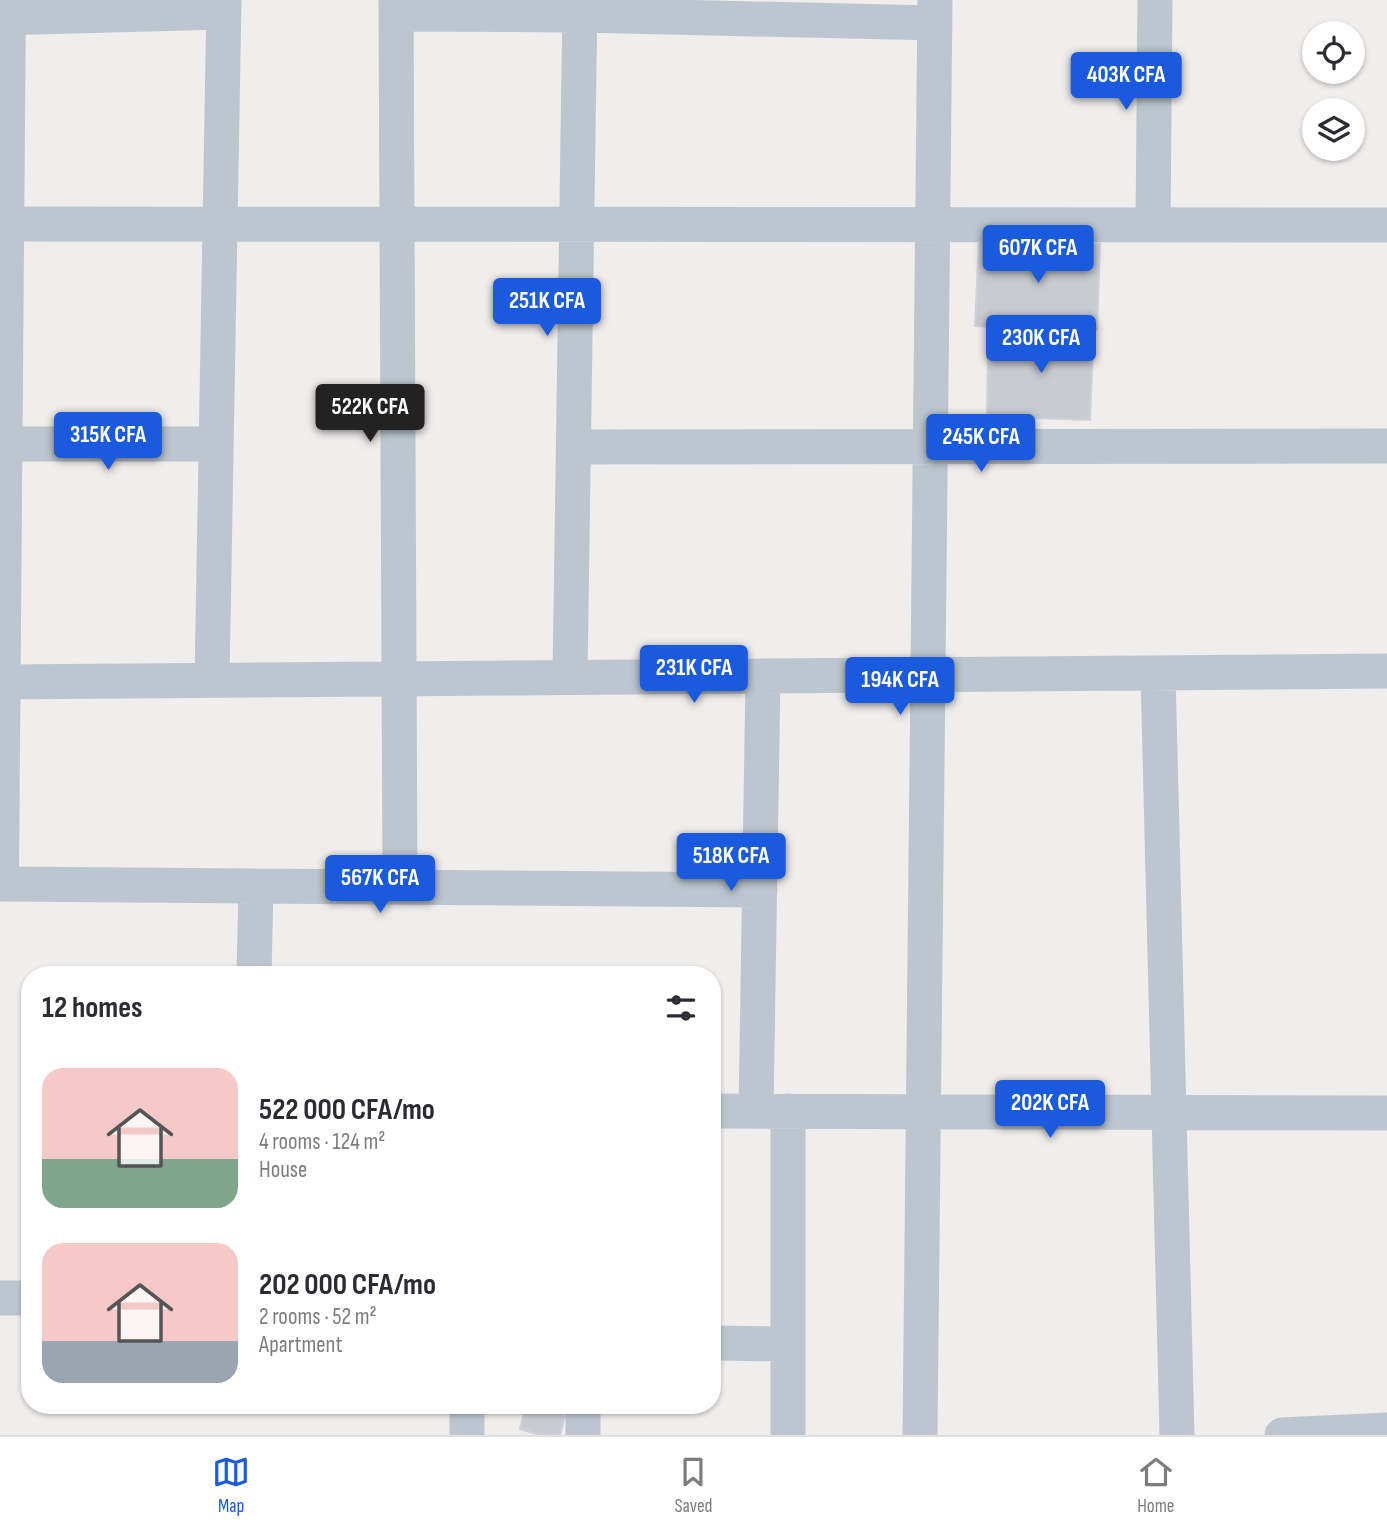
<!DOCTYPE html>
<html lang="en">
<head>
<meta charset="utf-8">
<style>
	:root { --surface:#fff; --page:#f7f7f7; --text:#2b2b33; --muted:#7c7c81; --line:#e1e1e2; --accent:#195ade }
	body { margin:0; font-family:"Sofia Sans Condensed",sans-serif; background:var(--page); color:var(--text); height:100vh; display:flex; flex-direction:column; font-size:26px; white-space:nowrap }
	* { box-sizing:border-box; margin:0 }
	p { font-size:23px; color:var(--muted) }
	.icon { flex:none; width:38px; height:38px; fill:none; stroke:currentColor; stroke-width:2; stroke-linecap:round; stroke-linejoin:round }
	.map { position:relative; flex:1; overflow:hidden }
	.side { position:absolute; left:21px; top:966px; width:700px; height:448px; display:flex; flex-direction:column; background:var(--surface); border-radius:28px; box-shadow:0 2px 5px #0004 }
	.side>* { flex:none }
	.tools { position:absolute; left:1302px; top:21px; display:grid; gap:14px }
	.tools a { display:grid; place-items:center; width:63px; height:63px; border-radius:50%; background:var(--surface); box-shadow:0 2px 5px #0004; font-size:35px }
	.price { position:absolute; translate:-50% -60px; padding:0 16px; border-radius:7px; background:var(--accent); color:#fff; font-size:23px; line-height:46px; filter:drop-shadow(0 2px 4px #0008) }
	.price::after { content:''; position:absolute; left:50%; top:42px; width:21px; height:16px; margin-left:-10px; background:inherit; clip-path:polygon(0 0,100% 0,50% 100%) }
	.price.selected { background:#222; color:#fff }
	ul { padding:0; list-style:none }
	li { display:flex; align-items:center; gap:21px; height:175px; padding:0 21px }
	li span { display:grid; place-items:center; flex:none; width:196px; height:140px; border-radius:21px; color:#555 }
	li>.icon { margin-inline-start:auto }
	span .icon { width:84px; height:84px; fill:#fffc; stroke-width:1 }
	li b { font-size:30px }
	h2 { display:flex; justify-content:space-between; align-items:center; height:84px; padding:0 21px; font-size:30px }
	.tabs { display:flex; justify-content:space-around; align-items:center; height:98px; border-top:2px solid var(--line); background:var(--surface); font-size:19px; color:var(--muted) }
	.tabs a { display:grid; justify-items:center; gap:4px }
	.tabs .selected { color:var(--accent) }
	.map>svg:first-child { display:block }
	.building { fill:#c9cbd3; stroke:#d1d2d9; stroke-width:2 }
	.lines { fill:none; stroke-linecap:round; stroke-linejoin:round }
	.minor { stroke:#bdc6cf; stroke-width:35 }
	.tertiary { stroke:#bdc6cf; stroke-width:38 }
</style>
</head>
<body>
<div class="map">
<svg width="1387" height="1435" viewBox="0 0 1387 1435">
	<rect width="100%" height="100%" fill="#f0eded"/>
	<path class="building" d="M979,240L1100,244L1097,330L975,326Z
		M1094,328L1090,420L987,416L988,338Z
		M526,1405H568L560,1435H540L520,1429Z"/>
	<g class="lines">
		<path class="minor" d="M396,0L400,887
			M396,14L580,15L935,23
			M0,18L224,12
			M0,224L1387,225
			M1153,225L1155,0
			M0,444H215
			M574,447L1387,446
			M1158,673L1177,1435
			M570,677L580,0
			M212,680L224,0
			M0,682L1387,671
			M0,884L760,890
			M254,975L256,886
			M712,1111L1387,1113
			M756,1111L763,676
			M788,1111V1435
			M0,1298H30
			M712,1343L788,1344
			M583,1405V1435
			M467,1435V1405
			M920,1435L935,0
			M1282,1435L1387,1430"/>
		<path class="tertiary" d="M0,874L7,0"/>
	</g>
</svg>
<div class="tools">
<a><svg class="icon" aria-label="locate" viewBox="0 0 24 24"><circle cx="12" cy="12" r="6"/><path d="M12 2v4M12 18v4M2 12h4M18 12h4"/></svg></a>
<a><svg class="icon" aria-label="layers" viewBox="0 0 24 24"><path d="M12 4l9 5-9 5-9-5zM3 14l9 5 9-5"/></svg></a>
</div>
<b class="price" style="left:1126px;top:112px">403K CFA</b>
<b class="price" style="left:1038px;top:285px">607K CFA</b>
<b class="price" style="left:547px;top:338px">251K CFA</b>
<b class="price" style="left:1041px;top:375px">230K CFA</b>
<b class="price selected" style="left:370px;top:444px">522K CFA</b>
<b class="price" style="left:108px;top:472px">315K CFA</b>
<b class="price" style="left:981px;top:474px">245K CFA</b>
<b class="price" style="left:694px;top:705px">231K CFA</b>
<b class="price" style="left:900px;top:717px">194K CFA</b>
<b class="price" style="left:731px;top:893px">518K CFA</b>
<b class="price" style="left:380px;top:915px">567K CFA</b>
<b class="price" style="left:1050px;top:1140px">202K CFA</b>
<section class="side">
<h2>12 homes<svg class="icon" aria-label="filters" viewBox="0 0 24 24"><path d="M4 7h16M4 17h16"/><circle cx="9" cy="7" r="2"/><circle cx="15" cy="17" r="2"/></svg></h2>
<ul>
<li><span style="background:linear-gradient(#f6c9c9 65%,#7fa58c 0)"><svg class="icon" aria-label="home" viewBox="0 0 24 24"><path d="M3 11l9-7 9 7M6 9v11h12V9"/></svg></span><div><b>522 000 CFA/mo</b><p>4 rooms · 124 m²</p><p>House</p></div></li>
<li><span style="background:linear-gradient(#f6c9c9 70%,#9aa5b1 0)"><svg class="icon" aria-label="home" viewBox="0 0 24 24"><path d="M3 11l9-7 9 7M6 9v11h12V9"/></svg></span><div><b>202 000 CFA/mo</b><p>2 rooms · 52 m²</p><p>Apartment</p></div></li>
</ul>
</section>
</div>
<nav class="tabs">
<a class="selected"><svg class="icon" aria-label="map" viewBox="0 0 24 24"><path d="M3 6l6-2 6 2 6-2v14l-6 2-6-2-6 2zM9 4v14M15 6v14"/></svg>Map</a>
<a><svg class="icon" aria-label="saved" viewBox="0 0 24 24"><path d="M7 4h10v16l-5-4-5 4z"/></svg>Saved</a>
<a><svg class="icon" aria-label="home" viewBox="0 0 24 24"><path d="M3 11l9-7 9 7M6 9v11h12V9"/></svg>Home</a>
</nav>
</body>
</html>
